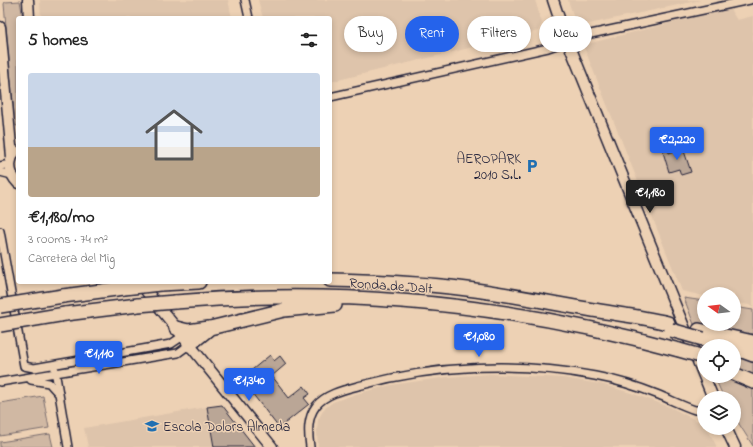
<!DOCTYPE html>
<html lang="en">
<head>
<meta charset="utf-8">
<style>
	:root { --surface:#fff; --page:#f2f2f2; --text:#222; --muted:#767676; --line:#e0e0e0; --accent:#2563eb }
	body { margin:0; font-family:"Indie Flower",sans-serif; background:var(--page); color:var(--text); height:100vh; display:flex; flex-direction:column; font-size:15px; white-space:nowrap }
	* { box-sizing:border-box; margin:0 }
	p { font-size:13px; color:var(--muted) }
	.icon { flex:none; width:22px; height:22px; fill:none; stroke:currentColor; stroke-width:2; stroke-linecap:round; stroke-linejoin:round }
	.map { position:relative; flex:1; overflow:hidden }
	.panel { position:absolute; left:16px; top:16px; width:316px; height:268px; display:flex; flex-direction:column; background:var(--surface); border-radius:4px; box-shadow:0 2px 6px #0003 }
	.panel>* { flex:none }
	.top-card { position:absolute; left:344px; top:16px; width:349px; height:36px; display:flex; gap:8px }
	.needle { width:26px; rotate:285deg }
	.fabs { position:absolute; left:697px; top:287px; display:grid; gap:8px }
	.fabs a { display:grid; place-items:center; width:44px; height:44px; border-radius:50%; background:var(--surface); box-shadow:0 2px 6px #0003; font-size:20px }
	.price { position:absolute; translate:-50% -34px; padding:0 9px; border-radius:4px; background:var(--accent); color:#fff; font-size:13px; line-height:26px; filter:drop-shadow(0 1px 2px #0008) }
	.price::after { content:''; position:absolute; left:50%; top:24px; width:12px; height:9px; margin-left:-6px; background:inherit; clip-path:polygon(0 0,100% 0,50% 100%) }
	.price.on { background:#222; color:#fff }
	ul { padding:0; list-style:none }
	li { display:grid; align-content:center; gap:8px; height:212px; padding:0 12px }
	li+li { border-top:1px solid var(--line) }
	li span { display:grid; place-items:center; height:124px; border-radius:4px; color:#555 }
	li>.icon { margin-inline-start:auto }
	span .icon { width:72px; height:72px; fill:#fffc; stroke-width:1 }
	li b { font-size:17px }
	h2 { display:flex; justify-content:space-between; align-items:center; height:48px; padding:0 12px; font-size:17px }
	.tag { padding:0 14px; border-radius:18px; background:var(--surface); box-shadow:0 2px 6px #0003; font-size:14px; line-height:36px }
	.tag.on { background:var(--accent); color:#fff }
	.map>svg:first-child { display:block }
	.built { fill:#dec4ab }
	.green { fill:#d0b8a3; stroke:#796d6f }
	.building { fill:#baa696; stroke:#22223b }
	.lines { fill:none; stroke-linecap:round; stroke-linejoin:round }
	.street-casing { stroke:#22223b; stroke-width:10 }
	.secondary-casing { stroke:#22223b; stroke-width:13 }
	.highway-casing { stroke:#22223b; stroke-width:16 }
	.street { stroke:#edd1b4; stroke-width:7 }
	.secondary { stroke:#edd1b4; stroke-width:10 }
	.highway { stroke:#edd1b4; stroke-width:13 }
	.highway-bridge-casing { stroke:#22223b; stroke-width:16; stroke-linecap:butt }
	.highway-bridge { stroke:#edd1b4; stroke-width:13 }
	.labels { text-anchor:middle; stroke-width:3; stroke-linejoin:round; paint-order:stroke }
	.poi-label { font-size:14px; fill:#22223b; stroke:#edd1b4; text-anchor:end }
	.street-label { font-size:14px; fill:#22223b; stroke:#edd1b4 }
</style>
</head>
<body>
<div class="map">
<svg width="753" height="447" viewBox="0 0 753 447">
	<rect width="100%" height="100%" fill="#edd1b4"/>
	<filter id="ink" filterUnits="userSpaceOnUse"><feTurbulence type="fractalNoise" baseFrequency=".025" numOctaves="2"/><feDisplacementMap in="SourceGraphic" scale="8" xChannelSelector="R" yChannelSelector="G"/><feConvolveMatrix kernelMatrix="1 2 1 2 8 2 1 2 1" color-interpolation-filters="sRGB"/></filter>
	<g filter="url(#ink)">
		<path class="built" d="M40,0H228L232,18H41Z
			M258,0H535L542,23L538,31L330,82V18H263Z
			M568,0H701L584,25L574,18Z
			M729,8L737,20L753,16V306L734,302V294H704V296L682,291L583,45Z
			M490,374L563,378L601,384L631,393L670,407L703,424L704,428L708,430L717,447H318L317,431L318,420L324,409L333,402L356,394L391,385L448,377Z
			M207,407L214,447H88L84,428Z"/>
		<path class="green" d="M20,1L23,18H18V126H17L15,125L4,4L5,2Z
			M684,298L704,301V324H734V307L753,310V446L734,416V398H724L714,376H734V346H704V351Z
			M43,396L49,428L0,436V403Z
			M50,434L53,447H0V442Z"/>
		<path class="building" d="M683,148L691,172L681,175L679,169L669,172L663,152L668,149L669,153Z
			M270,355L274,361L280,356L286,364L272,376L289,398L304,386L310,394L304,398L309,404L279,428L241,379Z
			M222,405L255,447H214L207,407Z"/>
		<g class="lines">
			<defs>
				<path id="street" d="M245,0L249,18
					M330,97L548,48L586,35L750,0
					M0,166L10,164
					M0,172L12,175
					M0,231L24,366L34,368L171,344L183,336
					M55,370L68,447
					M31,380L49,383L58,393
					M0,382L178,353L189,345
					M310,447C308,433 307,418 316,406C326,393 347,389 362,385C437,365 519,361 595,376C617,380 639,387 659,395C671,400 683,406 695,410H704"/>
				<path id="secondary" d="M28,0L29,18
					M553,0L562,27L704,376
					M0,27L12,157
					M15,151C8,162 9,174 18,183
					M139,282L272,447
					M704,376L713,398
					M726,428L735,447"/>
				<path id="highway" d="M330,280C376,281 421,283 467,289C509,294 551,303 593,310C618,314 643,317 668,323
					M160,284L199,282
					M63,296L124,288
					M175,302C344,287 515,305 679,350
					M65,314L138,305
					M176,328L188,331L209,328
					M699,330L753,342
					M705,340L726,346
					M189,345L210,328L284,310L335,305
					M734,348L753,355
					M734,374L753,382"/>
			</defs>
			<use href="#street" class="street-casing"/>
			<use href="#secondary" class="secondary-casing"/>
			<use href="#highway" class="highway-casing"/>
			<use href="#street" class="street"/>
			<use href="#secondary" class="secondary"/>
			<use href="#highway" class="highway"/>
			<defs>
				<path id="highway-bridge" d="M124,288L160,284
					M138,305L175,302
					M0,306L63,296
					M0,325L65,314
					M671,330L703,339
					M679,350L704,357"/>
			</defs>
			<use href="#highway-bridge" class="highway-bridge-casing"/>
			<use href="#highway-bridge" class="highway-bridge"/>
		</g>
	</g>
	<defs>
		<symbol id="parking-bare" viewBox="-9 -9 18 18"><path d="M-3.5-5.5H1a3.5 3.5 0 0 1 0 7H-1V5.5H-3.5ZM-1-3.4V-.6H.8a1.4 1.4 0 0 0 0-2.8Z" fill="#1f6fb2" stroke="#edd1b4" stroke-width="2.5" paint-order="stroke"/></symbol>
		<symbol id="school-bare" viewBox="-9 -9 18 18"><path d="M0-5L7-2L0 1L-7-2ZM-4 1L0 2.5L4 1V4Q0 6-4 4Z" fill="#1f6fb2" stroke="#edd1b4" stroke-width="2.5" paint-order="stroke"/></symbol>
	</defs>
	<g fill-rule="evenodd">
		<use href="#parking-bare" x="522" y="156" width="20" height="20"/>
		<use href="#school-bare" x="142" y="416" width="20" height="20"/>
	</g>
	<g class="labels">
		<g class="poi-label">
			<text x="521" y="163">AEROPARK<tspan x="521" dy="16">2010 S.L.</tspan></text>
			<text x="163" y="431" text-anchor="start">Escola Dolors Almeda</text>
		</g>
		<g class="street-label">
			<text transform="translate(391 285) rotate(4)" y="5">Ronda de Dalt</text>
		</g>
	</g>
</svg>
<div class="fabs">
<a><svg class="needle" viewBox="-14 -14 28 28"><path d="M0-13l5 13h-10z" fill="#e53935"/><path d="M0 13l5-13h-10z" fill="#767676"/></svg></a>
<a><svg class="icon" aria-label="locate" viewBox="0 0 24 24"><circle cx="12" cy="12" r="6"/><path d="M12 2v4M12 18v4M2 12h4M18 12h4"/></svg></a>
<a><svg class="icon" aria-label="layers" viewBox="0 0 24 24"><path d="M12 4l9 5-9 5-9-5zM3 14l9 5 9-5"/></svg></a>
</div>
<b class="price" style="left:677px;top:161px">€2,220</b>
<b class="price on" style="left:650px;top:214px">€1,180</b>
<b class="price" style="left:479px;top:358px">€1,080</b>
<b class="price" style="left:99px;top:375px">€1,110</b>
<b class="price" style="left:249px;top:402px">€1,340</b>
<div class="top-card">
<a class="tag">Buy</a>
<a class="tag on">Rent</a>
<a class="tag">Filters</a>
<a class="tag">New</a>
</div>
<section class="panel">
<h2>5 homes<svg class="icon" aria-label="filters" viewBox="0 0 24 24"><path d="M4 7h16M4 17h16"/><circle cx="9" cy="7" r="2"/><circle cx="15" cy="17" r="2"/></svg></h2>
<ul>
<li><span style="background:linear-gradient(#c9d6e8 60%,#b9a48a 0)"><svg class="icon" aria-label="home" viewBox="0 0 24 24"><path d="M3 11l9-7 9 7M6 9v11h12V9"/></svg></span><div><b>€1,180/mo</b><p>3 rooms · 74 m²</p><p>Carretera del Mig</p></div></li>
</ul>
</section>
</div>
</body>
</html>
